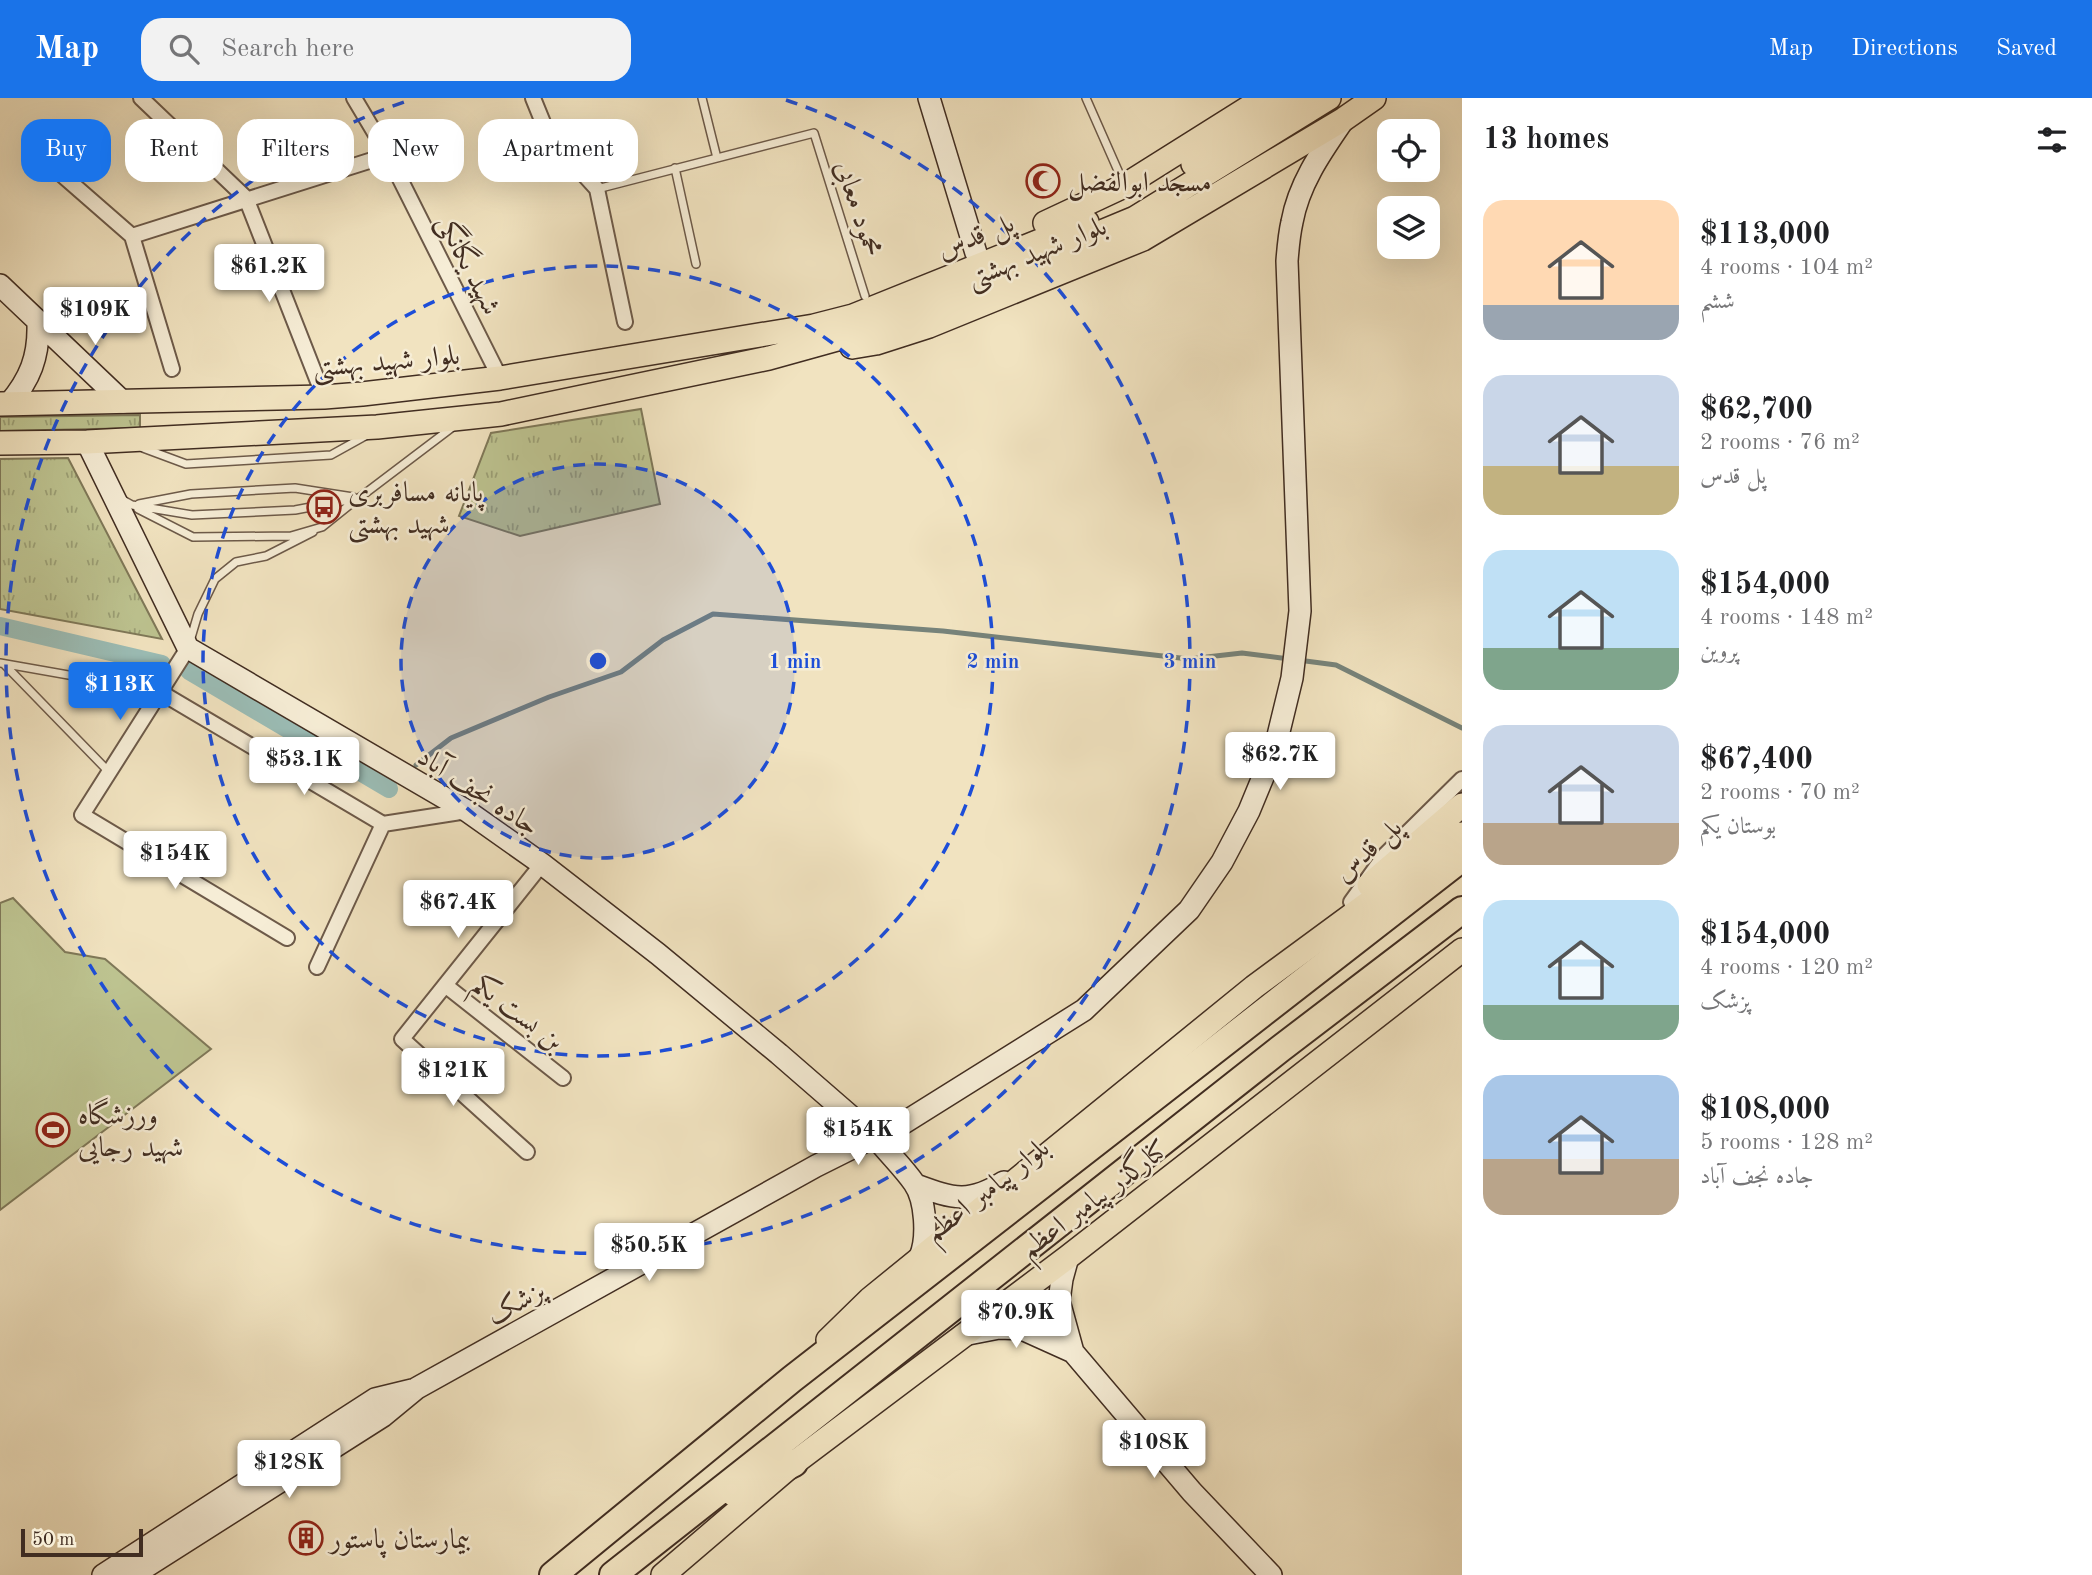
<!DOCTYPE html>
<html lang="en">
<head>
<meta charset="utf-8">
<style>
	:root { --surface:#fff; --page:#f2f2f2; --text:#202124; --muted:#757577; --accent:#1a73e8 }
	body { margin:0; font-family:"Old Standard TT",Amiri,serif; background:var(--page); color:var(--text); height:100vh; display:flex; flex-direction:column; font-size:26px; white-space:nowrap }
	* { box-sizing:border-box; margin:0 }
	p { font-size:23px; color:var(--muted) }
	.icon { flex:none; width:38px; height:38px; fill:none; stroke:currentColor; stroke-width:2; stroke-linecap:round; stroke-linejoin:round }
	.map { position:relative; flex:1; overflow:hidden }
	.sheet { display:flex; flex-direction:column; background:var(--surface); width:630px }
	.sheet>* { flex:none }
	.banner { position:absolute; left:21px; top:21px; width:665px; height:63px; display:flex; gap:14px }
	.controls { position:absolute; left:1377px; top:21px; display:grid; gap:14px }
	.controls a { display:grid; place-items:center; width:63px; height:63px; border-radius:14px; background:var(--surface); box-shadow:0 7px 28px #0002; font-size:35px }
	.scale { position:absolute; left:21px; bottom:18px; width:122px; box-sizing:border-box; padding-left:7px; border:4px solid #412d21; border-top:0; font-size:19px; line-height:24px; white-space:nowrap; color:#412d21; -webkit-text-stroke:5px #f6edd6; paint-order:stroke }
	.price { position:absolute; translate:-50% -60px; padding:0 16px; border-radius:7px; background:#fff; color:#222; font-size:23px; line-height:46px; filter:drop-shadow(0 2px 4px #0008) }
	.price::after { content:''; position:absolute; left:50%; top:42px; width:21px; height:16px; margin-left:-10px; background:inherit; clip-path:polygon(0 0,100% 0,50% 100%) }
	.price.current { background:var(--accent); color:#fff }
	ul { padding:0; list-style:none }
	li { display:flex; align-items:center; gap:21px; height:175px; padding:0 21px }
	li span { display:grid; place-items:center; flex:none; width:196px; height:140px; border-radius:21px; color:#555 }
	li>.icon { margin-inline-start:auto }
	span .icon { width:84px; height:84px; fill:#fffc; stroke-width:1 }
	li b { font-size:30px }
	h2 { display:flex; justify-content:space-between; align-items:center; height:84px; padding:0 21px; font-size:30px }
	.chip { padding:0 24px; border-radius:21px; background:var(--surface); box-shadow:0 7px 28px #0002; font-size:24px; line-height:63px }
	.chip.current { background:var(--accent); color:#fff }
	header { display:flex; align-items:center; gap:42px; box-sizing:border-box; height:98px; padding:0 35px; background:var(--accent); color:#fff }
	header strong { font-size:33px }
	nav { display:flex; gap:38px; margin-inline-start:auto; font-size:24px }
	.search { width:490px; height:63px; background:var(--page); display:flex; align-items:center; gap:18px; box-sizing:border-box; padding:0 24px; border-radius:21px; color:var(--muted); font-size:26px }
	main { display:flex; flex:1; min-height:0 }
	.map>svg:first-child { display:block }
	.grass { fill:url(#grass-tufts); stroke:#7f7858; stroke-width:2 }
	.pitch { fill:#bdc390; stroke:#7f7858; stroke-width:2 }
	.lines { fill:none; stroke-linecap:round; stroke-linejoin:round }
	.stream { stroke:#77837a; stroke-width:5 }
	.canal { stroke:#9bbdb6; stroke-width:18 }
	.lane-casing { stroke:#6d5a49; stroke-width:10 }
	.street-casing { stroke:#6d5a49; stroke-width:18 }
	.secondary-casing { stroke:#412d21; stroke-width:24 }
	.primary-casing { stroke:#412d21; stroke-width:26 }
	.highway-casing { stroke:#412d21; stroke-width:30 }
	.lane { stroke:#f6edd6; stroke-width:7 }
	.street { stroke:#f6edd6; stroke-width:14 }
	.secondary { stroke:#f6edd6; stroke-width:21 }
	.primary { stroke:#f1e3c0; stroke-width:23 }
	.highway { stroke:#f1e3c0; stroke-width:26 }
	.ring { fill:none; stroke:#1d4ed8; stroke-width:3.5; stroke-dasharray:12 9 }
	.labels { text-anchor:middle; stroke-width:5; stroke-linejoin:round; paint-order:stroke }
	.poi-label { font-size:28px; fill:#412d21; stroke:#f6edd6; text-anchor:start }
	.street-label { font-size:28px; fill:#412d21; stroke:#f6edd6 }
	.centre { fill:#1d4ed8; stroke:#f6edd6; stroke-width:3.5 }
	.ring-label { font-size:21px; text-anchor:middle; font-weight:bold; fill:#1d4ed8; stroke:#f6edd6; stroke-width:5; stroke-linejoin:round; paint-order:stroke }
</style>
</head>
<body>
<header>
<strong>Map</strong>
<div class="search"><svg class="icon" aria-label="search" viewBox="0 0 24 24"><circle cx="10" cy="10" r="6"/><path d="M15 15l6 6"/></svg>Search here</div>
<nav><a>Map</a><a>Directions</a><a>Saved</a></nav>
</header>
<main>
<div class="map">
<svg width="1462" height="1477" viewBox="0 0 1462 1477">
	<defs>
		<pattern id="grass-tufts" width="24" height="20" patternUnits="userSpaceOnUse" patternTransform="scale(1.75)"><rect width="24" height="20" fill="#bdc390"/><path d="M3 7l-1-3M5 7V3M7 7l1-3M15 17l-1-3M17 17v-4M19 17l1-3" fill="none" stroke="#9b9f75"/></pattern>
	</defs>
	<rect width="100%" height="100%" fill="#f1e3c0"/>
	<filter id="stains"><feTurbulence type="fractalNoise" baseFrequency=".00286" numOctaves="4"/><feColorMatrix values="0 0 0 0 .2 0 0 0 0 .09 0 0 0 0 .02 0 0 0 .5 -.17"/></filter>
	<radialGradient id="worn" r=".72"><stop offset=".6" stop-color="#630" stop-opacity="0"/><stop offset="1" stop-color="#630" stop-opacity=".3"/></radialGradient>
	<path class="grass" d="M641,311L660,406L520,438L459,418L491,335Z
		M140,317V330L0,333V319Z
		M68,360L162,541L0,511V361Z"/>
	<path class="pitch" d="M13,800L65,854L105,861L211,951L0,1112V805Z"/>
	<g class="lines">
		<path class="stream" d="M1298,562L1336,567L1462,630
			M416,667L451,640L549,599L621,574L663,542L713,516L943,533L1189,561L1242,555L1289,561
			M389,691L393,687"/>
		<path class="canal" d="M0,528L162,566
			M189,573L389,691"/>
		<defs>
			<path id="lane" d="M702,0L717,60
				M1086,0L1123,84
				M675,70L696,166
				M597,91L814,35L865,198
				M143,350L186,366L331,357L367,337
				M123,402L132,407L192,417L295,412L359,400L454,328
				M139,406L191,396L295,390L353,399
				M138,411L193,439L291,438L322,429L357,401
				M190,543L198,516L215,481L236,464L266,458L313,434
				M0,565L159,593
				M5,567L109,674"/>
			<path id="street" d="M141,0L246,100L324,299
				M354,0L388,57L500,280
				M533,0L548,37L597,91L625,224
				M61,76L132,138L172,271
				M132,138L388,57
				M188,550L82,717L287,840
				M160,594L383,726L467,713
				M1351,804L1385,757L1462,681
				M317,869L383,726
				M445,887L563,980
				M527,1054L402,941L542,766"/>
			<path id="secondary" d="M929,0L976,155
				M0,187L123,304
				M9,306C30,281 39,259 38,226
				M87,344L188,550L467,713L542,766L658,856L779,956L863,1029
				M886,1036L1084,912L1189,812L1222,764L1249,713L1275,650L1292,580L1300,513L1287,163C1288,150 1289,137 1292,124C1299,85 1322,53 1344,21
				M882,1047C893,1060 905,1072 914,1085C926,1102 928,1140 920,1159
				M916,1087C954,1101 969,1106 1004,1084
				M1068,1159L1062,1181L1059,1203L1073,1254
				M963,1237L999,1230L1022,1231L1073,1254L1192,1394L1271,1477
				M103,1477L375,1301L412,1292
				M133,1477L383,1318L417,1290L816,1068L862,1045"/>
			<path id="primary" d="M1193,66L1297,0
				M1045,125L1124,88L1264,0
				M852,249L876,245L929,228L1143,141L1344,21L1374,0
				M0,306L324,299L362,296L500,280L814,228L853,218L1087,124
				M0,345L87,344L377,329L501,316L769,260L859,235L1135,120L1329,0
				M1369,787L1462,707
				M828,1242L870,1201L1254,889L1462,736
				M663,1477L794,1365L1068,1159L1462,852"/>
			<path id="highway" d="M734,1395L794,1365
				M553,1477L792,1281L1462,760
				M613,1477L1280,951L1462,812"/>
		</defs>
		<use href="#lane" class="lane-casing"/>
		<use href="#street" class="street-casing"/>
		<use href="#secondary" class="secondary-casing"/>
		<use href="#primary" class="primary-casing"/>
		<use href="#highway" class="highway-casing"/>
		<use href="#lane" class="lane"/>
		<use href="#street" class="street"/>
		<use href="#secondary" class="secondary"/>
		<use href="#primary" class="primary"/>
		<use href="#highway" class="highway"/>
	</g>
	<circle cx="598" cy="563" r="197" fill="#1d4ed8" fill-opacity=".12"/>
	<g class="ring">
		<circle cx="598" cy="563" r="197"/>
		<circle cx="598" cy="563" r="395"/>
		<path d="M786 2A592 592 0 1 1 410 2"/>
	</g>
	<defs>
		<symbol id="mosque-ring" viewBox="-11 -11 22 22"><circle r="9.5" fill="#f6edd6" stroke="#8f2418" stroke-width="1.5"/><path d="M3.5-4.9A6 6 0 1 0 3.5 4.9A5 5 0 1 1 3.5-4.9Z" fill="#8f2418"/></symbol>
		<symbol id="bus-ring" viewBox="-11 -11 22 22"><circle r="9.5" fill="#f6edd6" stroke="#8f2418" stroke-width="1.5"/><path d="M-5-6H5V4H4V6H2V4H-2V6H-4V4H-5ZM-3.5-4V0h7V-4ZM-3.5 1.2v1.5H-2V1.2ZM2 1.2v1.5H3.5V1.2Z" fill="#8f2418"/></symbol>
		<symbol id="stadium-ring" viewBox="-11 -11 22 22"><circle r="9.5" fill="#f6edd6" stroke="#8f2418" stroke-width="1.5"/><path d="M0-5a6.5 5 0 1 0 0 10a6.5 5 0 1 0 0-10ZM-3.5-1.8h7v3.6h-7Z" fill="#8f2418"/></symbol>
		<symbol id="building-ring" viewBox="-11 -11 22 22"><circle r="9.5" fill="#f6edd6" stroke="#8f2418" stroke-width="1.5"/><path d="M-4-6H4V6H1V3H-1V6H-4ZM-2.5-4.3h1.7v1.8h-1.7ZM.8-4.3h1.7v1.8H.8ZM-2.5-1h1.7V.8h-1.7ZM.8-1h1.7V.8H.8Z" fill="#8f2418"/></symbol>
	</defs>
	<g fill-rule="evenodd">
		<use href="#mosque-ring" x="1024" y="64" width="38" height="38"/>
		<use href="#bus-ring" x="305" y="390" width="38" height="38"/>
		<use href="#stadium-ring" x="34" y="1013" width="38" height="38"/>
		<use href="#building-ring" x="287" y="1421" width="38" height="38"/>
	</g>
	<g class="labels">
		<g class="poi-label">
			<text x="1068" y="93">مسجد ابوالفضل</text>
			<text x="348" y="403">پایانه مسافربری<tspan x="348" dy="32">شهید بهشتی</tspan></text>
			<text x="78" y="1026">ورزشگاه<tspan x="78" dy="32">شهید رجایی</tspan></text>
			<text x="330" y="1450">بیمارستان پاستور</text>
		</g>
		<g class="street-label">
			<text transform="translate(860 110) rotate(72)" y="10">محمود معابی</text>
			<text transform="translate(975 137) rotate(-22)" y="10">پل قدس</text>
			<text transform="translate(1036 153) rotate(-22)" y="10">بلوار شهید بهشتی</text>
			<text transform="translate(470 166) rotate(63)" y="10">شهید یگانگی</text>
			<text transform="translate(386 262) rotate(-5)" y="10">بلوار شهید بهشتی</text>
			<text transform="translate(479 692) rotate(33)" y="10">جاده نجف آباد</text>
			<text transform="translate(1367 751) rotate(-42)" y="10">پل قدس</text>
			<text transform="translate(519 914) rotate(38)" y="10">بن بست یکم</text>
			<text transform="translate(986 1091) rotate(-38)" y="10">بلوار پیامبر اعظم</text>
			<text transform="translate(1093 1100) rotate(-37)" y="10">کنارگذر پیامبر اعظم</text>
			<text transform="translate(515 1204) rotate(-29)" y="10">پزشک</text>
		</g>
	</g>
	<circle cx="598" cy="563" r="10" class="centre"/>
	<g class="ring-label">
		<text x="795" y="570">1 min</text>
		<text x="993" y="570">2 min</text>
		<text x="1190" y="570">3 min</text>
	</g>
	<rect width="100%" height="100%" filter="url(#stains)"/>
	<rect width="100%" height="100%" fill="url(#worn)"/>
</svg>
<div class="controls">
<a><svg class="icon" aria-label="locate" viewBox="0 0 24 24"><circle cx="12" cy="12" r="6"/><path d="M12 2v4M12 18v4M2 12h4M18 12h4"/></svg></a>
<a><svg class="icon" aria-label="layers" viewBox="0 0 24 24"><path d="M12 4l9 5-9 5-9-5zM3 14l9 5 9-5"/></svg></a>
</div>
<div class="scale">50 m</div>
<b class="price" style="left:269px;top:206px">$61.2K</b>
<b class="price" style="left:95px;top:249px">$109K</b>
<b class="price current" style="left:120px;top:624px">$113K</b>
<b class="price" style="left:1280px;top:694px">$62.7K</b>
<b class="price" style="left:304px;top:699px">$53.1K</b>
<b class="price" style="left:175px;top:793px">$154K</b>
<b class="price" style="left:458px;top:842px">$67.4K</b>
<b class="price" style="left:453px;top:1010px">$121K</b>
<b class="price" style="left:858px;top:1069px">$154K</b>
<b class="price" style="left:649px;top:1185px">$50.5K</b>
<b class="price" style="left:1016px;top:1252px">$70.9K</b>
<b class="price" style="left:1154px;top:1382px">$108K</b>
<b class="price" style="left:289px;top:1402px">$128K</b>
<div class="banner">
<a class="chip current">Buy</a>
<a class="chip">Rent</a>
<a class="chip">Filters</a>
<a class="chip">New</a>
<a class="chip">Apartment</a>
</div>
</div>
<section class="sheet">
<h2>13 homes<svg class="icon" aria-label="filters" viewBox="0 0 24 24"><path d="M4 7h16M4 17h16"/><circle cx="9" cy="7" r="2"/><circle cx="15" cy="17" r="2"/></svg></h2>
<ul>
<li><span style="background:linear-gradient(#ffd9b3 75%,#9aa5b1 0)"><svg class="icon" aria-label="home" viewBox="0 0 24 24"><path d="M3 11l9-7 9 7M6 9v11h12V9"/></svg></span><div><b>$113,000</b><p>4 rooms · 104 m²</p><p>ششم</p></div></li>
<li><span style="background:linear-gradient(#c9d6e8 65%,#c2b280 0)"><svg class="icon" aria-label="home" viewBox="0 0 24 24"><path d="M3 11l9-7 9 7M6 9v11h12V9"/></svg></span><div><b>$62,700</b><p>2 rooms · 76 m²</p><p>پل قدس</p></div></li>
<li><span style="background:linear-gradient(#bfe0f5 70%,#7fa58c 0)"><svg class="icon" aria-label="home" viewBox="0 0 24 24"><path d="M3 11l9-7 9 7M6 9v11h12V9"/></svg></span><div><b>$154,000</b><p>4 rooms · 148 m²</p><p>پروین</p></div></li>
<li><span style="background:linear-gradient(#c9d6e8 70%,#b9a48a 0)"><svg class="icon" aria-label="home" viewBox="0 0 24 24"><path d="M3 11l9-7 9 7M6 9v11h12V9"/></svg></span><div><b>$67,400</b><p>2 rooms · 70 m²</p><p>بوستان یکم</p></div></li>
<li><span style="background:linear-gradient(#bfe0f5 75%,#7fa58c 0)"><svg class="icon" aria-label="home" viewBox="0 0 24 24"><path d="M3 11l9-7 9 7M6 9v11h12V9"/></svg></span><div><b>$154,000</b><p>4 rooms · 120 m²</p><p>پزشک</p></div></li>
<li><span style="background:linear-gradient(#a9c7e8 60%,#b9a48a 0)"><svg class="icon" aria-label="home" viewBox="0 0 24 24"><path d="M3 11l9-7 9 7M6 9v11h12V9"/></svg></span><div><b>$108,000</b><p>5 rooms · 128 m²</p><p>جاده نجف آباد</p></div></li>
</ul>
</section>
</main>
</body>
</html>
